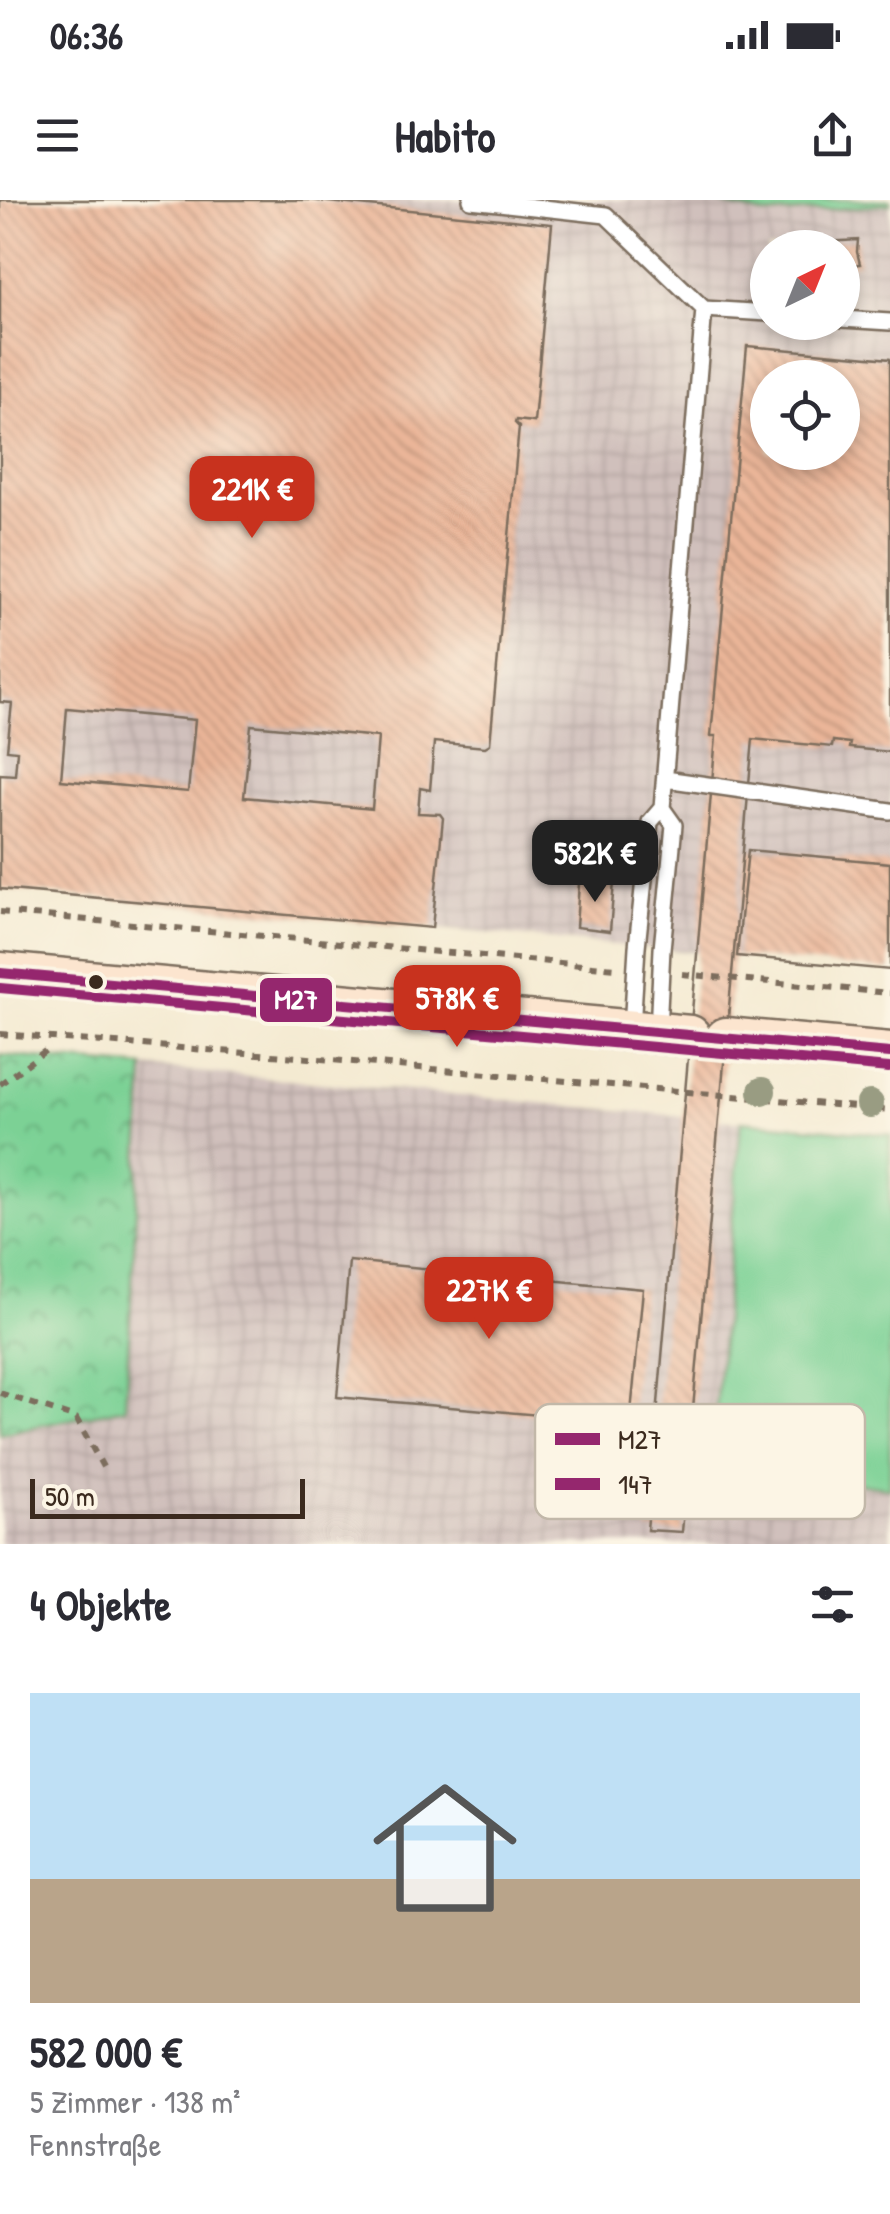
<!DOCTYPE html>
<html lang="de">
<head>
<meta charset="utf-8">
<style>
	:root { --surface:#fff; --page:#f2f2f3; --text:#2b2b33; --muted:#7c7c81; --line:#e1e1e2; --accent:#c8321e }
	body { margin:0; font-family:"Patrick Hand",sans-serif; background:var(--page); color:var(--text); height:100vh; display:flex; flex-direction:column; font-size:38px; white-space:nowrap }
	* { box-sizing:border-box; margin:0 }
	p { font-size:32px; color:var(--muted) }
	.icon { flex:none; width:55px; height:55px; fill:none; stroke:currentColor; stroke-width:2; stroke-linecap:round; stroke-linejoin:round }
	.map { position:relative; height:1344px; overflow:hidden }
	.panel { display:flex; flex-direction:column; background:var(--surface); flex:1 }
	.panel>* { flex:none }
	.needle { width:65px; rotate:43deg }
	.fabs { position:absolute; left:750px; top:30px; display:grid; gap:20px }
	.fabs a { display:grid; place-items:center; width:110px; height:110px; border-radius:50%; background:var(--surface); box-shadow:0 5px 15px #0003; font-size:50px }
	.scale { position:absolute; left:30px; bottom:25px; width:275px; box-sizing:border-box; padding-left:10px; border:5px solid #3b2a1e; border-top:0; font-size:28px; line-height:35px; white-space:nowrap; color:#3b2a1e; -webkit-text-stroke:8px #fcf5e5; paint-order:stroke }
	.price { position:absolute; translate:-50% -85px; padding:0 22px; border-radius:20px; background:var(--accent); color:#fff; font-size:32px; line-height:65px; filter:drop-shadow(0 2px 5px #0008) }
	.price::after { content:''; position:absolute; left:50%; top:60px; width:30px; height:22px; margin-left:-15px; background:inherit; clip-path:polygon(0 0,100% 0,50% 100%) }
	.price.active { background:#222; color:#fff }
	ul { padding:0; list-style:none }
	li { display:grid; align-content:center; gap:20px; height:530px; padding:0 30px }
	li+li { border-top:2px solid var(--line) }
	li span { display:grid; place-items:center; height:310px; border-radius:0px; color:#555 }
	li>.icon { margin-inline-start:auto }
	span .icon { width:180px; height:180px; fill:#fffc; stroke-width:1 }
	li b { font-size:42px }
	h2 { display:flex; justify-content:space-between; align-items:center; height:120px; padding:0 30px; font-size:42px }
	.status { display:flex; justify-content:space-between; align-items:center; height:70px; padding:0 50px; background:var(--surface); direction:ltr }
	.status svg { height:28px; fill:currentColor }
	header { display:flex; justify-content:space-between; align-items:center; height:130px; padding:0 30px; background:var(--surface); font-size:45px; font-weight:700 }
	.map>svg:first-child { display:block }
	.industrial { fill:url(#industrial-grid); fill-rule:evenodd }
	.grass { fill:#7bd195; stroke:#5b7e5a; stroke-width:2.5 }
	.park { fill:url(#park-crowns); stroke:#5b7e5a; stroke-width:2.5 }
	.building { fill:url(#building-back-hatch); fill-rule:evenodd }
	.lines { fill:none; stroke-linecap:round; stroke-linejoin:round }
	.service-casing { stroke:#7c6d5d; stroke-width:20 }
	.secondary-casing { stroke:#7c6d5d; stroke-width:45 }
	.path { stroke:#7c6d5d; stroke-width:6; stroke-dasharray:8 8; stroke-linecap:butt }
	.service { stroke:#fff; stroke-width:15 }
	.secondary { stroke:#fce5cf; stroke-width:40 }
	.bus-1-casing { stroke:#fcf5e5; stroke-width:18 }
	.bus-2-casing { stroke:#fcf5e5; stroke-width:18 }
	.bus-1 { stroke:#95276e; stroke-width:10 }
	.bus-2 { stroke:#95276e; stroke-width:10 }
	.tree { fill:#999c82 }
	.bus-dot { fill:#3b2a1e; stroke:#fcf5e5; stroke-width:4 }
	.key { fill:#fcf5e5; stroke:#c2b8a9; stroke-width:2.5 }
	.key-label { font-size:28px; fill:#3b2a1e }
	.line-badge { stroke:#fcf5e5; stroke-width:4 }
	.badge-label { font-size:28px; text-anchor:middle; font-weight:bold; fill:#fff }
</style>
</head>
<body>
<div class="status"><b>06:36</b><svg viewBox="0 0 49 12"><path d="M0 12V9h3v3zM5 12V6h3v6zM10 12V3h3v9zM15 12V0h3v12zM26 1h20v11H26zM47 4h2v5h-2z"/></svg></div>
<header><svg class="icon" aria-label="menu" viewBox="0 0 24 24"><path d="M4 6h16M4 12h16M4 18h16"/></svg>Habito<svg class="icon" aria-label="share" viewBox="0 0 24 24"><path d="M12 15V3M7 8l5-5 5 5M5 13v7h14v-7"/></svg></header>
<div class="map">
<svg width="890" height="1344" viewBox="0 0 890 1344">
	<defs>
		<pattern id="industrial-grid" width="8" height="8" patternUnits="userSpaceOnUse" patternTransform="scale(2.5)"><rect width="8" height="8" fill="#d0c0bc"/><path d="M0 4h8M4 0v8" fill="none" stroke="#b4a5a1"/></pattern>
		<pattern id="park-crowns" width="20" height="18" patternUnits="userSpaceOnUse" patternTransform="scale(2.5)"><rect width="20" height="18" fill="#7bd195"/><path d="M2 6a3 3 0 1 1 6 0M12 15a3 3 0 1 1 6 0" fill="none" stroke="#66aa79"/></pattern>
		<pattern id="building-back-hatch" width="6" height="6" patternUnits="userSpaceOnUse" patternTransform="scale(2.5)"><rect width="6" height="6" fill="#ebb699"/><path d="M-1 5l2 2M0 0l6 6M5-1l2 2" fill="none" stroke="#c0947c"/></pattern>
	</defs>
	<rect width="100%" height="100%" fill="#fcf5e5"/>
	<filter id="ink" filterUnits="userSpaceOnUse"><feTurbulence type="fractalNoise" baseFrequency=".01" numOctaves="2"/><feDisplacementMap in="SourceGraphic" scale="20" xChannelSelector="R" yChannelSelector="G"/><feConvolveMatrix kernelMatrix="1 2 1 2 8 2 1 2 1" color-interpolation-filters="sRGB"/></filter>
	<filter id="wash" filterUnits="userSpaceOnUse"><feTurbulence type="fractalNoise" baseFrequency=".0048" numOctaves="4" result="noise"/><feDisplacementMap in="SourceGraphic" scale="40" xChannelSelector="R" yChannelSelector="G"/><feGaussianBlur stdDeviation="2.25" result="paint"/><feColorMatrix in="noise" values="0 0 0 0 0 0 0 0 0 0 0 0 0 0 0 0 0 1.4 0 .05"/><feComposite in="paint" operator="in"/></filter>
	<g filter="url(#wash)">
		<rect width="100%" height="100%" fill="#f4ead1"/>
		<path class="industrial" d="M0,0H704L767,15L890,4V770L0,689ZM768,48H842V122H768ZM768,178H842V252H768Z
			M144,867L890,935V1344H0V1234L125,1207Z"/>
		<path class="grass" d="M704,0H890V4L767,15Z
			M741,921L890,935V1288L727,1263L715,1256L713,1244Z"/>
		<path class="park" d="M0,855L144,867L125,1208L0,1234Z"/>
		<g id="blocks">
			<path class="building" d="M0,0H308L552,24L534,222L516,220L515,223L519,227L490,544L485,547L434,542L430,590L420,588L418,613L440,614L443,618L432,728L0,689V574L15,575L17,551L7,550L12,503L0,502ZM67,508L195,520L188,592L61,580ZM251,525L378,537L372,609L244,597Z
				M858,40L857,52L860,64L842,66V48H828L826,42Z
				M747,146L890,159V552L849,548L850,543L833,541L832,547L753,539L682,1332L647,1330L716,536H711ZM768,178H842V252H768Z
				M748,650L890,663V770L737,756Z
				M581,680L614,682L610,731L576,727L579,683Z
				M349,1061L643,1089L630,1223L337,1197Z"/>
		</g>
	</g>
	<g filter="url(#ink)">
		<use href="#blocks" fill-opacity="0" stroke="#7c6d5d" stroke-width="2.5"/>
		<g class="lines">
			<defs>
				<path id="service" d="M471,0L606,15L704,109
					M842,119L890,122
					M665,579L890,611
					M632,828L637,747L650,622L662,608
					M658,830L662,749L674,625L662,608L704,109L768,113"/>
				<path id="secondary" d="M0,773L690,836
					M726,838L890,853"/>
			</defs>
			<use href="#service" class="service-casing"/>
			<use href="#secondary" class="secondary-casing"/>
			<path class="path" d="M0,712L615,768
				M682,774L890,793
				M0,834L298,857L890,910
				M0,884L49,848
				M0,1193L76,1218L103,1267"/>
			<use href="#service" class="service"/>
			<use href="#secondary" class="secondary"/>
			<defs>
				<path id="bus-1" d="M0,773L890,853"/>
				<path id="bus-2" d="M0,788L889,868"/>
			</defs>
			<use href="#bus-1" class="bus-1-casing"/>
			<use href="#bus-2" class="bus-2-casing"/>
			<use href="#bus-1" class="bus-1"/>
			<use href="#bus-2" class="bus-2"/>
		</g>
		<g class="tree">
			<circle cx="762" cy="891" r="14"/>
			<circle cx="870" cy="904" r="14"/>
		</g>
	</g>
	<circle class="bus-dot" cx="96" cy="782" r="9"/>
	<rect x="535" y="1204" width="330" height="115" rx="15" class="key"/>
	<rect x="555" y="1233" width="45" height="12" fill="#95276e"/>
	<rect x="555" y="1278" width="45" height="12" fill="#95276e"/>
	<g class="key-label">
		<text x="618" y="1249">M27</text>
		<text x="618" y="1294">147</text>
	</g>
	<rect class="line-badge" x="258" y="776" width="76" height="48" rx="10" fill="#95276e"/>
	<g class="badge-label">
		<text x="296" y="809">M27</text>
	</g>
</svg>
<div class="fabs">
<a><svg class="needle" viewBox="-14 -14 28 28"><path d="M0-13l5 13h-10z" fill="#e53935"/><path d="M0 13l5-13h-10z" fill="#7c7c81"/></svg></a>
<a><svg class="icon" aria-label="locate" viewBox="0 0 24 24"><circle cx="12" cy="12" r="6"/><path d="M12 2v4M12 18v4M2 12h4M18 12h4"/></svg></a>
</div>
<div class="scale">50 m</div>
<b class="price" style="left:252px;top:341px">221K €</b>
<b class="price active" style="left:595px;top:705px">582K €</b>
<b class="price" style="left:457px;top:850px">578K €</b>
<b class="price" style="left:489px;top:1142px">227K €</b>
</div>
<section class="panel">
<h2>4 Objekte<svg class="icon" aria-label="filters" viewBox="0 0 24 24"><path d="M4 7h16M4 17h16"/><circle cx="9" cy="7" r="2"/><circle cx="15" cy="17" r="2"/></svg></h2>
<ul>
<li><span style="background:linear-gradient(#bfe0f5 60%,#b9a48a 0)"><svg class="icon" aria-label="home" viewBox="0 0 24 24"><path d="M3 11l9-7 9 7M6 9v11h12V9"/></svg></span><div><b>582 000 €</b><p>5 Zimmer · 138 m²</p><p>Fennstraße</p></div></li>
</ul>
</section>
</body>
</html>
